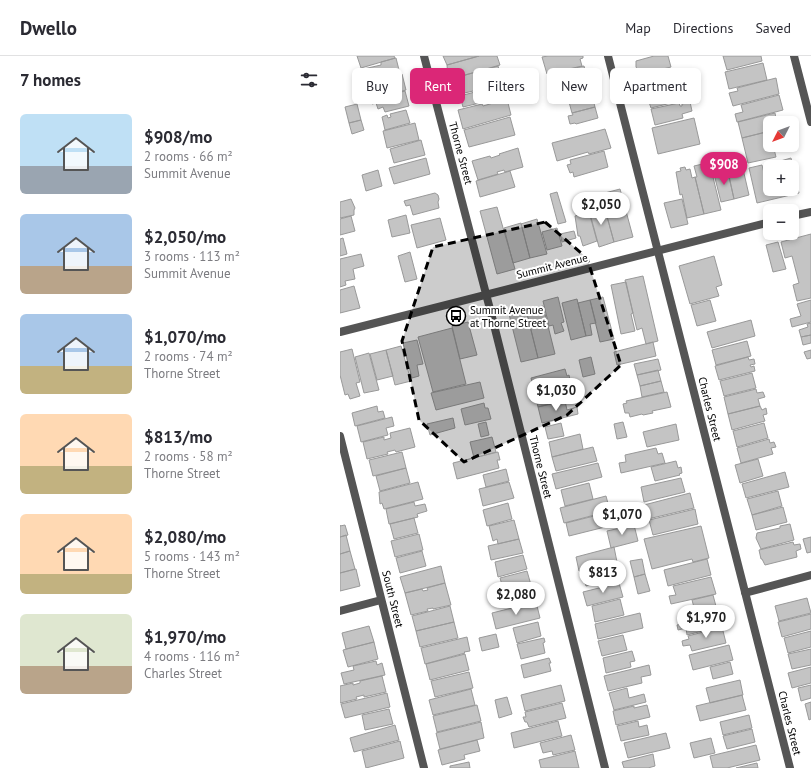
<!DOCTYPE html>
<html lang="en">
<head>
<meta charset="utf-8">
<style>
	:root { --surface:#fff; --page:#f2f2f3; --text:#2b2b33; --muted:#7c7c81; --line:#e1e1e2; --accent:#db2777 }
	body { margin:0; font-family:"PT Sans",sans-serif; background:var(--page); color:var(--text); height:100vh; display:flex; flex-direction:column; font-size:15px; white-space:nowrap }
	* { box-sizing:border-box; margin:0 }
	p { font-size:13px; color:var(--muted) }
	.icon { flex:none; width:22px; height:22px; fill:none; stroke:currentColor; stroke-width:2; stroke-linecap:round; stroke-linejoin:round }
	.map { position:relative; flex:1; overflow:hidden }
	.sheet { display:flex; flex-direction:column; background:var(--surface); width:340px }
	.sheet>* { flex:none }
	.top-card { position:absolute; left:12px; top:12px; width:380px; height:36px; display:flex; gap:8px }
	.needle { width:26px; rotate:228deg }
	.buttons { position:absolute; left:423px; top:60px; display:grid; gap:8px }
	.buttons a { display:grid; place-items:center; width:36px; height:36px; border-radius:6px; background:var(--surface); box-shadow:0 2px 6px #0003; font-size:20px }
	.price { position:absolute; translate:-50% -34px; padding:0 9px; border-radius:14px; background:#fff; color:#222; font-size:13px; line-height:26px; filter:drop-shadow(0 1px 2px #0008) }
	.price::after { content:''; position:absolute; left:50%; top:24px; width:12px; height:9px; margin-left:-6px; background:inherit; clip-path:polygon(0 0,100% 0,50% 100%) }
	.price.current { background:var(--accent); color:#fff }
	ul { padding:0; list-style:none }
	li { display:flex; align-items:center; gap:12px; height:100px; padding:0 20px }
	li span { display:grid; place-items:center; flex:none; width:112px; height:80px; border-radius:6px; color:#555 }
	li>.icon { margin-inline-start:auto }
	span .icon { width:48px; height:48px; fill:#fffc; stroke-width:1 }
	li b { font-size:17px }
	h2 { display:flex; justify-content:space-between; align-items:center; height:48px; padding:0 20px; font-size:17px }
	.pill { padding:0 14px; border-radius:6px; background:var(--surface); box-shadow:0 2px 6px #0003; font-size:14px; line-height:36px }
	.pill.current { background:var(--accent); color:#fff }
	header { display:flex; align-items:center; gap:24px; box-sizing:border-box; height:56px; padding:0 20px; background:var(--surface); border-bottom:1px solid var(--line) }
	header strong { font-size:19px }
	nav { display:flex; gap:22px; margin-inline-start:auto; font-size:14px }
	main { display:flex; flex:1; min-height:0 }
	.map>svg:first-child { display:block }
	.building { fill:#c4c4c4; stroke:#999 }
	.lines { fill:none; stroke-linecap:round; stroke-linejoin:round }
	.minor { stroke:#555; stroke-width:8 }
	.tertiary { stroke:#555; stroke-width:8 }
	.marked { fill:#000; fill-opacity:0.2; stroke:#000; stroke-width:3; stroke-dasharray:8 5; stroke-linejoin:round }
	.labels { text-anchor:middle; stroke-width:4; stroke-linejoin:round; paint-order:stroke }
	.street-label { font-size:11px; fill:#000; stroke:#fff }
	.poi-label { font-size:11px; fill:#000; stroke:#fff; text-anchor:start }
</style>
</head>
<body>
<header>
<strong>Dwello</strong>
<nav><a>Map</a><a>Directions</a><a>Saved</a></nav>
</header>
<main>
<section class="sheet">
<h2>7 homes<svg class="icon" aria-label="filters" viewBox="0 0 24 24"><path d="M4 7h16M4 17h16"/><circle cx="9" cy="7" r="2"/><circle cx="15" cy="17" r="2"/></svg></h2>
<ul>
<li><span style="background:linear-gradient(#bfe0f5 65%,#9aa5b1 0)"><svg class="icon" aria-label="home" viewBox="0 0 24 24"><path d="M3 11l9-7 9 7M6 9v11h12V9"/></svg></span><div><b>$908/mo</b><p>2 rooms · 66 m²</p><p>Summit Avenue</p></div></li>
<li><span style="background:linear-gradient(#a9c7e8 65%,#b9a48a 0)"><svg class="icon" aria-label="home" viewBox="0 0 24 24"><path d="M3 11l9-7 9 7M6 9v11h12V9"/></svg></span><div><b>$2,050/mo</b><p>3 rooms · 113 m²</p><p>Summit Avenue</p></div></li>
<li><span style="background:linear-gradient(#a9c7e8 65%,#c2b280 0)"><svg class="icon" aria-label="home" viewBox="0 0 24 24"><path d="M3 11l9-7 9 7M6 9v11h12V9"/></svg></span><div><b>$1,070/mo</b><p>2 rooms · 74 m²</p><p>Thorne Street</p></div></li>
<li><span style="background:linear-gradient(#ffd9b3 65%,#c2b280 0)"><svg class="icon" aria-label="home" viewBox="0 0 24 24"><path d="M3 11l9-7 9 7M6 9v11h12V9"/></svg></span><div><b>$813/mo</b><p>2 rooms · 58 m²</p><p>Thorne Street</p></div></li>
<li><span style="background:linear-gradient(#ffd9b3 75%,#c2b280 0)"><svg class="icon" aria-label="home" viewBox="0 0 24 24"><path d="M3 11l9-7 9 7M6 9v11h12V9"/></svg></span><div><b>$2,080/mo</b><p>5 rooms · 143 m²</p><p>Thorne Street</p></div></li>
<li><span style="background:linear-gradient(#dfe7d0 65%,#b9a48a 0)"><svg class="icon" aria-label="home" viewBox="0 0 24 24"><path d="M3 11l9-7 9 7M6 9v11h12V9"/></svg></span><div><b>$1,970/mo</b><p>4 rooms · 116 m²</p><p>Charles Street</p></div></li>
</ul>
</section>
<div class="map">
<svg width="471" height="712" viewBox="0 0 471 712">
	<rect width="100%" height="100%" fill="#fff"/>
	<path class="building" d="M17,0H54L55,2L21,12Z
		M103,0H139L107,9Z
		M139,0H157L160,9L111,23L108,21L107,9Z
		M208,0H243V2L240,3L242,10L207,18L202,1Z
		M314,0H328L331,11L299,19L298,14L296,11V5Z
		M383,0H421L422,5L387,14Z
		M56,2L60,18L23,28L19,14L41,9V6Z
		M423,7L427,24L389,33L385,16Z
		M158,10L163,28L116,39L114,37V32L111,27V23Z
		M244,10L248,25L217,33L213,17Z
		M332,13L335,29L306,36L303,20Z
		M62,18L66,34L25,45L20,29Z
		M436,22L439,38L393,50L389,37L398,35L397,32Z
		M248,26L252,40L229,46L225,33Z
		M343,28L347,43L311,52L307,40L308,39V37L332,31L334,37L338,36L337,29Z
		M146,33L147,36L150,35L152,44L123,51L120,40Z
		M65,35L69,50L45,56L43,51L38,53L36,47L32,48L31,44Z
		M439,39L443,54L397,66L395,58L403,56L401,49Z
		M252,40L255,51L232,57L229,46Z
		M167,43L171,59L123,73L118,54L142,48L143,50Z
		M350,46L352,55L342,58L343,62L315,69L311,53L339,47L340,50H342V48Z
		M17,48L21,64L9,67L5,51Z
		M255,51L258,62L236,68L235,67L230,68L228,60L233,59L232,57Z
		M66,54L70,67L45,74L42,61L47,59L48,62L51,61L50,58Z
		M435,57L437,67H430V75L402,82L398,66Z
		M170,61L175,79L129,91L124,74Z
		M354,62L360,88L318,98L312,72Z
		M21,64L24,74L12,78L9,67Z
		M75,67L79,84L47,92L43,75Z
		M265,73L271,92L249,98L248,96L217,105L212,87Z
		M430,75V89H433L436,101L408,107L402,82Z
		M81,84L85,99L54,107L50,93Z
		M178,92L183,111L165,116L164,114L157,116L158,118L138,124L132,105L150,100L151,102L160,99L159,98Z
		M264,95L268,111L234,121L233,116L230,117L227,109L231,108L230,104Z
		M86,102L90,118L54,128L49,112Z
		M451,102L459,137L417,147L409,112L422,109L425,121L430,120V133H452V111H438L437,106Z
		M367,107L369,118L372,117L381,154L364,158L355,121H357L354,110Z
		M345,111L346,114L350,113L352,122L355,121L364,158L347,162L342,138L340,139L336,116L341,115L340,112Z
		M403,113L409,139L394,143L388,117Z
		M38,114L42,130L26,135L22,119Z
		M170,115L175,131L140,141L136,125Z
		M388,115L394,143L381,146L374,118Z
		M280,133L293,181L274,186L261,138Z
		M217,136L226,166L218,168L210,138Z
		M95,137L98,139L99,143L98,146L99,152L73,159L70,149L66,150L64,145Z
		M11,143L15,152L14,154V159L0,162V146Z
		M342,143L348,168L331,172L324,147Z
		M264,150L274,186L259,191L249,154Z
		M157,151L175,213L157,218L140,155Z
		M249,156L257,185L243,190L240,180H238L235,160Z
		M66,159L70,177L52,181L48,164Z
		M11,160L15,175L0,179V163Z
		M100,162L106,184L77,192L71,169Z
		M197,163L207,198L190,202L181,168Z
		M181,167L190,202L173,207L164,172Z
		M217,172L222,190L207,194L202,176Z
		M234,175L236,182L222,186L220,178Z
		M471,178V242L457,245L453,229L459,227L452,200L445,202L441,186Z
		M3,182L7,198L0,200V183Z
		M438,186L446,213L433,216L426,189Z
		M70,196L77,223L65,226L58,200Z
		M21,198L24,210L13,213L15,223L5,225L6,229L0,231V203Z
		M374,200L382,229L376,231L379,240L350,248L339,210Z
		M303,220L318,285L306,288L302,272L297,274L285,224Z
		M286,226L293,257L291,258L295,275L281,278L271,229Z
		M14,230L20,252L0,257V234Z
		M218,241L224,266L221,267L224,275L215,278L213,269L209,270L203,245Z
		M263,241L274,283L260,286L250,244Z
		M237,243L246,280L231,284L222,247Z
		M250,244L256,267L250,268L252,279L246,280L238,247Z
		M370,244L376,265L357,270L351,249Z
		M471,244V266L452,271L450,263L461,260L457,248Z
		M203,250L215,298L198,302L186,254Z
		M186,254L198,302L181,306L169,258Z
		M411,264L415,280L372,292L367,276Z
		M128,266L137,299L120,303L112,270Z
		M471,267V279L461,281L459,274L468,271L467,268Z
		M112,272L126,328L93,336L78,281Z
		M471,279V287L463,289L461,281Z
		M77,284L83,308L77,309L79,320L72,322L63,287Z
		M407,285L411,300L376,309L372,294Z
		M313,286L316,300L277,309L274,296Z
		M61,290L71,325L55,329L46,294Z
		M12,293L20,326L16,327L20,340L10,343L8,338L5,339L0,319V296Z
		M46,294L53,320L37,324L30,298Z
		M471,294V302L467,303L464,296Z
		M29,297L39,334L24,337L15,301Z
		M251,301L255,318L243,321L239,304Z
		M408,301L409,304L414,303L415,308L410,309L411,311L414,310L415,315L379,324L375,310Z
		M318,303L321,314L297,319L294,308Z
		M225,313L227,320L229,319L230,324L228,325L194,334L191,322Z
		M318,314L321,325L300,330L297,319Z
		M412,317L416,332L384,340L380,325Z
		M228,325L229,329L240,326L242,335L231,338L232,342L198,351L194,334Z
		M321,325L324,336L302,341L300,330Z
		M140,326L144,342L96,354L91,337Z
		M416,333L417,337L423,336L425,341L418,343L420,350L388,358L384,341Z
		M327,336L331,351L312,355L313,357L303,359L302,358L290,361L289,357H285L283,348L287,347L286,345Z
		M225,345L227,354L237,351L238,358L202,367L198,351Z
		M144,347L145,352H148L151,363L125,369L121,353Z
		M37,350L38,356L43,355L45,362L15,370L12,357Z
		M420,350L422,354L426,352L427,358L423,359L425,365L392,374L388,358Z
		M52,361L54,370L46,372L48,379L21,386L17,370Z
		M113,362L115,372L90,379L87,368Z
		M146,366L149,379L141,381L138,368Z
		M283,366L287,381L277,383L274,368Z
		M221,367L224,380L208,383L205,371Z
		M424,367L428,382L397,391L393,375Z
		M336,368L339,384L307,391L303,376Z
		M70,372L75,391L56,396L55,394L47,396L48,398L27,403L23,386L44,381V384L51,382L50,377Z
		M240,378L243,393L212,401L209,386Z
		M152,381L156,396L134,402L130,386Z
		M429,383L430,387L434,386L436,391L431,392L433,398L401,407L397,392Z
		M253,391L257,405L216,415L212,401Z
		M316,392L318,398L322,397L325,407L281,417L279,407L286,406L285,399Z
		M62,396L66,412L33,420L29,404Z
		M158,396L160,404H157L159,412L117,423L113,407Z
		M418,403L423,420L400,427L395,409Z
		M336,405L338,412L341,411L342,417L339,418L340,419L315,425L311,411Z
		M258,407L262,421L216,433L212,418Z
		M66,412L70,427L40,435L36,420Z
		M166,413L169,425L146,431L143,419Z
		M445,416L449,431L406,442L402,428Z
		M341,422L345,436L304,446L301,431Z
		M78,426L83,443L44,453L42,447L40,448L39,436Z
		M169,426L174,442L143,450L139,433Z
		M249,427L253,443L225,450L221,434Z
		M438,435L442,450L412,459L407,443Z
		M350,437L354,452L308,463L304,449Z
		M266,440L270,455L224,467L220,452Z
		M74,446L75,450L85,448L87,455L77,458L78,461L49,468L46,453Z
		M168,447L172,463L147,470L143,454Z
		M443,451L447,466L416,474L412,459Z
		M355,453L358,468L313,479L309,464Z
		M262,458L265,471L229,480L226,467Z
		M74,462L78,477L54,483L50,468Z
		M174,464L179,483L158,488L157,483L153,485L149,470Z
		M450,468L454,484L421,493L416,482L417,477L440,472V470Z
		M0,469V470L5,469L8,479L0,481Z
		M294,469L298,485L271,492L267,475Z
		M361,470L369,502L353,506L352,503L312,513L304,483Z
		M79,478L83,494L55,501L51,485Z
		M6,479L10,495L0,498V481Z
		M471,481V496L467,497L463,483Z
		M179,483L183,497L151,504L148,490Z
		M453,486L454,489L460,488L461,493L456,495L457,501L425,509L422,503H421L419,494Z
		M274,491L277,506L239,515L236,501Z
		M10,495L15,513L0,517V498Z
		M82,495L86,510L60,517L56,502Z
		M183,499L187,513L158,521L155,506Z
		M302,503L305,518L294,521L290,505Z
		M367,503L371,519L328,530L324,514Z
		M272,509L275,523L246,530L242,516Z
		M101,510L105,527L65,537L60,521Z
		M16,513L20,530L0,535V517Z
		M187,515L191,529L164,536L160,522Z
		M305,518L310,535L298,538L294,521Z
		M371,521L376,538L331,548L329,540L336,539L333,530Z
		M105,527L111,549L93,553V552L87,553L88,555L71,559L65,537L82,533L83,535L88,534L87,532Z
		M279,527L283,541L247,550L243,536Z
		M192,531L195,545L175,550L171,536Z
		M373,539L377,554L356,559L352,544Z
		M467,542L471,557L439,565L435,550Z
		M280,543L284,559L255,566L252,550Z
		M196,546L200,562L156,573L152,557Z
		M110,550L114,566L76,575L72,560Z
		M378,555L382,570L347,579L346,572L338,574L337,569L344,567L343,563Z
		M300,557L303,572L258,583L255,568Z
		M471,558V573L442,581L438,566Z
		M114,566L118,582L80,591L76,575Z
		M198,566L201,580L177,587L173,572Z
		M29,570L34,586L6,593L2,577Z
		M382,571L386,587L352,595L350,589L343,590L342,585L349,583L348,580Z
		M471,575V591L448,597L444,582Z
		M156,578L159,591L142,595L139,582Z
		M283,579L287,594L262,600L258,585Z
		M127,581L130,595L124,596L125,597L85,608L81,592Z
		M204,582L205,586L203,587L205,597L181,603L177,588Z
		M34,586L38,603L8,611L3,594Z
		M389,589L393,604L353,614L349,599Z
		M471,593V609L452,613L448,598Z
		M292,595L295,605L290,606L291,611L266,617L263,602Z
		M125,598L129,614L90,624L86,608Z
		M209,602L211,607H209L211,615L184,622L181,609Z
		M36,605L37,609L42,607L45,619L4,628L1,617L14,614L13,610Z
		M390,606L393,618L373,623L370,611Z
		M309,609L311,619L301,621L302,627L268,635L264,620Z
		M471,611V627L452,632L448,617Z
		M129,616L133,632L95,641L91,625Z
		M42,620L46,636L24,641V639L16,641L17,643L0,647V630L13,627V629L20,627V625Z
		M400,624L403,639L370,647L366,632Z
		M221,629L225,645L185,655L181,639Z
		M471,629V642L461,645L458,632Z
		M287,632L289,642L304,638L306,646L274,654L269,637Z
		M131,633L135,649L93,659L89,644Z
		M47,637L50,651L5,662L1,648Z
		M402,639L406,654L360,665L356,650Z
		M167,641L172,658L159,662L155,644Z
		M471,646V663L469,664L465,648Z
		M222,647L226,662L189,671L187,666H185L183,661H186L185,656Z
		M137,649L141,665L97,676L93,660Z
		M307,649L310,661L276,669L273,655L294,650V652Z
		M49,653L53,668L25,674L22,659Z
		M409,659L412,672L383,679L380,666Z
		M218,665L222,680L174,692L171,677Z
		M298,665L299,671L307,669L309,679L281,685L277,670Z
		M141,666L144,682L100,693L96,677Z
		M55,669L59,684L14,696L10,682Z
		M412,673L415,686L387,693L383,680Z
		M326,677L330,692L288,702L284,687Z
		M231,679L235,694L213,699L212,695L203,697L200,687Z
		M371,682L375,697L354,702L350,687Z
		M137,684L140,695L124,699L125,703L102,709L98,694Z
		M60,685L64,702L26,712L22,695Z
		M416,689L420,704L387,712H373L370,700Z
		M235,695L239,712H201L199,704Z
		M313,698L315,710L308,712H284L282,706Z
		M129,706L130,712H110V710Z
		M417,707L418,712H396Z"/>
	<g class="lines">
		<path class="minor" d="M84,0L151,257L265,712
			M268,0L450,712
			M454,0L471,66
			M0,380L84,712
			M405,537L471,519
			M0,555L41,544"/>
		<path class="tertiary" d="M452,160L471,156
			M0,276L430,166"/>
	</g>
	<path class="marked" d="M205,166L247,202L281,309L227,359L124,406L79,364L62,285L93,191Z"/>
	<defs>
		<symbol id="bus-ring" viewBox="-11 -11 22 22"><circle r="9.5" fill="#fff" stroke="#000" stroke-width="1.5"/><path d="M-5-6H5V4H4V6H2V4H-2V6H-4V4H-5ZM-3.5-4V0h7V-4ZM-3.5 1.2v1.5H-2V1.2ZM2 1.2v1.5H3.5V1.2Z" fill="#000"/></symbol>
	</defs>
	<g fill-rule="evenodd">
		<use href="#bus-ring" x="105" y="249" width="22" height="22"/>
	</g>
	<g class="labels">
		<g class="street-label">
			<text transform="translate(121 97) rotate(75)" y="4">Thorne Street</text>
			<text transform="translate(212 210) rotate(-14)" y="4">Summit Avenue</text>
			<text transform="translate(370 353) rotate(76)" y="4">Charles Street</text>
			<text transform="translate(201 411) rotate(76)" y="4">Thorne Street</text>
			<text transform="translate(53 543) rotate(76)" y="4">South Street</text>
			<text transform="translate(450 667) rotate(76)" y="4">Charles Street</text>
		</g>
		<g class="poi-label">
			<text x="130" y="258">Summit Avenue<tspan x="130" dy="13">at Thorne Street</tspan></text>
		</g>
	</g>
</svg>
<div class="buttons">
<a><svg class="needle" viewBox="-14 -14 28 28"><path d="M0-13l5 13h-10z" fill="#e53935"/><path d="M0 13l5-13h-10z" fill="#7c7c81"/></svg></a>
<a>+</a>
<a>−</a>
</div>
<b class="price current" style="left:384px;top:130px">$908</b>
<b class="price" style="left:261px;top:170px">$2,050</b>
<b class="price" style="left:216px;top:356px">$1,030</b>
<b class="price" style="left:282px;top:480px">$1,070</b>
<b class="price" style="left:263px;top:538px">$813</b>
<b class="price" style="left:176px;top:560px">$2,080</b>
<b class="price" style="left:366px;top:583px">$1,970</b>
<div class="top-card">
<a class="pill">Buy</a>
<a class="pill current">Rent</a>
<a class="pill">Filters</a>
<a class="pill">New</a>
<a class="pill">Apartment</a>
</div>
</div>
</main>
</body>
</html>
